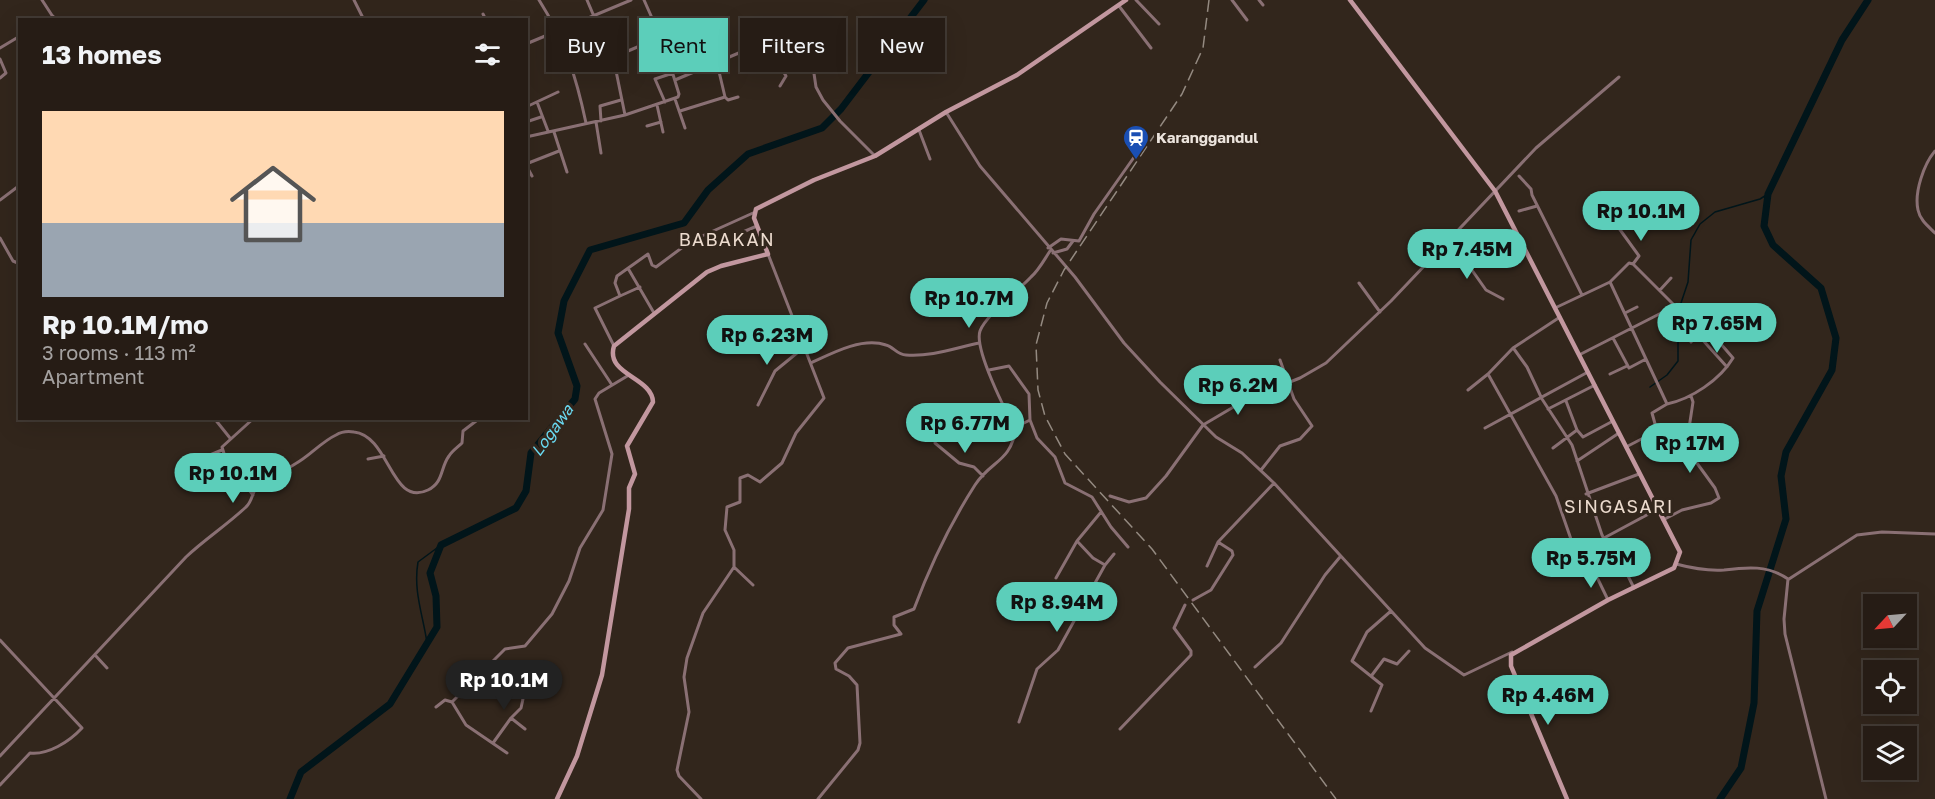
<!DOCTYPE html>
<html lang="en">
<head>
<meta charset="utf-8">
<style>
	:root { --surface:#261c15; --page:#322922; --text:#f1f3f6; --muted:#a4a1a0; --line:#423a34; --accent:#5cceba }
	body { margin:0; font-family:"Golos Text",sans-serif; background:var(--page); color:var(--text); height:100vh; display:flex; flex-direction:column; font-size:22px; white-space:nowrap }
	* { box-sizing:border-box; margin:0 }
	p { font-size:20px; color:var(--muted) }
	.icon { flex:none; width:33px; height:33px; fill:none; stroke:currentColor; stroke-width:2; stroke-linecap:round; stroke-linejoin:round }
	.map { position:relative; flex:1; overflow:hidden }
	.details { position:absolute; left:18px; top:18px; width:510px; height:402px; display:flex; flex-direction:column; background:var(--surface); border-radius:0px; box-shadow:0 6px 24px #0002,0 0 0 2px var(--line) }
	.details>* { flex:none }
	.guide { position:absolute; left:546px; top:18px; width:570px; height:54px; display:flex; gap:12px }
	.needle { width:39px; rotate:244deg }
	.controls { position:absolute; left:1863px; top:594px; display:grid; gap:12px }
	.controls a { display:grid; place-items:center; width:54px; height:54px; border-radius:0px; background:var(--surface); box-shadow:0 6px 24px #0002,0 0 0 2px var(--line); font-size:30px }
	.price { position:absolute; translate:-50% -51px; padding:0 14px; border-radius:21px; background:var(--accent); color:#111; font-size:20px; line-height:39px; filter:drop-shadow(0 2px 3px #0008) }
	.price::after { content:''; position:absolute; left:50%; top:36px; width:18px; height:14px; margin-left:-9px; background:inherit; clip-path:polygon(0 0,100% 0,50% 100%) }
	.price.active { background:#222; color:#fff }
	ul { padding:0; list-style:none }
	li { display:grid; align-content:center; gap:12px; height:318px; padding:0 24px }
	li+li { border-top:2px solid var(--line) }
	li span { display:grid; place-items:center; height:186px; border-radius:0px; color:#555 }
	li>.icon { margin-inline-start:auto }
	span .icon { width:108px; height:108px; fill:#fffc; stroke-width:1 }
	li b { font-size:26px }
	h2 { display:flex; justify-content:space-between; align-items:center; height:72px; padding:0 24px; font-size:26px }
	.tag { padding:0 21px; border-radius:0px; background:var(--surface); box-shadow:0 6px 24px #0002,0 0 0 2px var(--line); font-size:21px; line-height:54px }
	.tag.active { background:var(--accent); color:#111 }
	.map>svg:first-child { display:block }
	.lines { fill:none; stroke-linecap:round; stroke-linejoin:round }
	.stream { stroke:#01151a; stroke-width:1.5 }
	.river { stroke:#01151a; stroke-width:7 }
	.street { stroke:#8a7074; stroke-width:3 }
	.secondary { stroke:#c2979f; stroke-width:4.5 }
	.rail { stroke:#948a81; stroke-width:1.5; stroke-dasharray:12 6; stroke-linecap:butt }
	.labels { text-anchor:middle; stroke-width:6; stroke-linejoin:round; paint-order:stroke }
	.poi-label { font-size:15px; font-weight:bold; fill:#ece4dd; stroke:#32261c; text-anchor:start }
	.water-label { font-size:16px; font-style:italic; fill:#6adaf2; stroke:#32261c }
	.quarter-label { font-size:18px; letter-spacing:1.5px; fill:#ecdbce; stroke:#32261c }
</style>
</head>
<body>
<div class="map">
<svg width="1935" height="799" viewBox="0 0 1935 799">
	<rect width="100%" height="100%" fill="#32261c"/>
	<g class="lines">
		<path class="stream" d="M1650,387L1667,375L1678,361V312L1688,282L1691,240L1700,224L1715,212L1760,199L1768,194
			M427,643C423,615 413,591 418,562L441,545"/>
		<path class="river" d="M290,799L301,772L390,704L437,627L436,596L430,573L441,545L516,508L526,491L531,453L575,399L577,386L558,333L564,301L590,250L684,223L708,190L748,154L822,128L841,109L924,0
			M1720,799L1741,768L1754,703L1757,611L1786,519L1781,476L1786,452L1832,370L1836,338L1821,288L1773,245L1764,226L1768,194L1842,40L1868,0"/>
		<path class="street" d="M42,0L55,20
			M354,0L364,20
			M539,0C565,41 576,76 586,123
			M587,0L615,66L625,115
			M1136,0L1159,24
			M1232,0L1247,20
			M1259,0L1263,5
			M1119,6L1151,48
			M483,14L486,20
			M47,20L53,16
			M696,42L709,66
			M766,43L786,76L780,86
			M526,44L631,0
			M0,48L20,36
			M628,51L661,37
			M0,59L6,73L0,78
			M592,62L610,54
			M675,80L760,44C775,41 802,47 812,60L816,87L823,100L840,121L875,156
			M725,97L728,100L738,97
			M675,99L685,128
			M537,102L548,131
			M665,102L655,79L673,73
			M657,105L663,132
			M526,107L558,92
			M680,111L725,97L717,63
			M946,112L980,166L1075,277L1124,343L1160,382L1216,437L1242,453L1274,483L1425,648L1464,675L1512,652
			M601,121L600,106L621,100
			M526,122L541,117
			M596,122L601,153
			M647,126L661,122
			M919,130L930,159
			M554,132L567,172
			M526,137L625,115L678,97L679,94L664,45L644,0
			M1935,151C1924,164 1914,192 1918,210C1920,220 1928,226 1935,233
			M526,164L559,151
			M526,165L532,176
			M1519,176L1531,189L1532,195L1582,295
			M0,200L20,185
			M1519,211L1537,206
			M1613,220L1639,256L1633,264
			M743,232L757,226
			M0,238L13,261L20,264
			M1450,239L1486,290L1503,299
			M1048,248L1061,239L1079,241L1094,214L1137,153
			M1053,253L1067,249L1073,241
			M629,270L654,313
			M1610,282L1667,404L1652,413L1657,431L1626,447
			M1359,283L1380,312
			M1660,290L1671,278
			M620,296L640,287
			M1555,308L1610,282L1629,263L1633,264L1675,306L1714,336L1733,358C1720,380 1691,399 1667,404
			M1625,313L1637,307
			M1560,317L1513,348L1488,374L1556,496L1582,571L1584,572L1618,560
			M1613,338L1629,368L1646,359
			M1691,342L1696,336L1700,337L1727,367
			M585,344L612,385
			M614,346L595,308L620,296L615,283L617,276L648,254L652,265L656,267L691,241L753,213
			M1514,349L1527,367L1542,399L1572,445L1602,535L1612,555L1621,562L1634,588
			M1579,355L1675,306
			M811,363C832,353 862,337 886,345C894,347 897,355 906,355C931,357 955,348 979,343
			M989,370L1009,366L1029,394L1030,420
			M1610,374L1627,366
			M1468,390L1488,374
			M758,405L775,371L803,348
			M1548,409L1595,385
			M214,418L230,438
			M1016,427C1005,412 974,348 980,331C986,315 1018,291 1031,277C1039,270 1044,260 1050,251
			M1485,428L1588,372
			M1577,430L1583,437L1613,421
			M935,443L959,463L974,467L983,476
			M1553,448L1577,430L1566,401
			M205,457L222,450
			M368,459L384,456
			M1577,461L1619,433
			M1261,470L1280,446L1300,439L1312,426L1294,399L1280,360
			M1586,494L1639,474
			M253,495L226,460L222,447L254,418
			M1110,496L1129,502L1146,498L1166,476L1203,425L1247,399L1300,378L1326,363L1391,301L1536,148L1619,77
			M1663,520L1682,510L1711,503L1719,498L1715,488L1686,448L1693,402L1691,396
			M1604,538L1658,509
			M1676,564C1691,568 1709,571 1724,570C1747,567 1768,565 1788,579
			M1105,565L1114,554
			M1207,566L1218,542L1274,483
			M734,567L753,585
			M1593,569L1608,600
			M1056,578L1077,541L1101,512
			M1788,579L1784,619L1785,634L1826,799
			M1789,579L1857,535L1882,532L1935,534
			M1193,600L1211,590L1233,555L1232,551L1218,542
			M0,640L82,728C69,742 48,755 30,753L0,785
			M95,655L107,668
			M487,666L523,699L521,708L511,718
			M1255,667L1281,643L1325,575L1340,557
			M1372,675L1384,659L1397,664L1409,651
			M452,702L466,725L507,753
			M436,707L445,700L452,702L505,649L525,646L552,614L569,581L580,548L603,510L612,454L595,399L599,393L629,375
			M1371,711L1382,685L1352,661L1367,632L1391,611
			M1019,722L1037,669L1058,650L1105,565L1093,558L1077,541
			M1120,729L1191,655V651L1174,628L1185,605
			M493,743L511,718L525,729
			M0,756L186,557C205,539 227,525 246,507C253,501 252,490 259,484C270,476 284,471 295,464C310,456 321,442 336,435C341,432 348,431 354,432C390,436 391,508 428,490C444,482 440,468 449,456C452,451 458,447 462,443L463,431L480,418
			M701,799L679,776L677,770L689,712L684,677L687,658L703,613L734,567V550L725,530L727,507L740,502V478L748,475L760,482L782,463L796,433L824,398L768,254
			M818,799L858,750L860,743L857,685L849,676L836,669L835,663L848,648L901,634L894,625V617L914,609C930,566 950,524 975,485C991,460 1011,463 1016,427L1030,420L1037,438L1055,457L1065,483L1092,497L1111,527L1128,547"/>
		<path class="secondary" d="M1350,0L1495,191L1680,552L1674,568L1608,600L1511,655V666L1567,799
			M557,799L577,756L602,675L629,509V488L635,474L627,446L653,402C652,377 605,375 614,346L707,272L721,266L768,254L754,218L756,209L814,180L875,156L946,112L1017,75L1126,0"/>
		<path class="rail" d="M1209,0L1203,48L1182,94L1064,270L1047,303L1036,345L1038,390L1045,416L1065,454L1152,549L1336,799"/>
	</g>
	<defs>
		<symbol id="station-pin" viewBox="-11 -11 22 30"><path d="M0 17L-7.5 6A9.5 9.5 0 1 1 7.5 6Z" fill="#1a4fb4" stroke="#32261c"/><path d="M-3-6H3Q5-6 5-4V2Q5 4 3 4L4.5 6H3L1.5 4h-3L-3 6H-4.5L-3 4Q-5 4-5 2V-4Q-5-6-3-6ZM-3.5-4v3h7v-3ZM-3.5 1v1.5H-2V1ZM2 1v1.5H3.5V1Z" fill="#fff"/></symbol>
	</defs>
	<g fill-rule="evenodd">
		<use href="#station-pin" x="1121" y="123" width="30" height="40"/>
	</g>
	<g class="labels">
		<g class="poi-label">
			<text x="1156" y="143">Karanggandul</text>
		</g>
		<g class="water-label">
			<text transform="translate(552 430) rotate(-54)" y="6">Logawa</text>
		</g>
		<g class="quarter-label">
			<text x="727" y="246">BABAKAN</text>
			<text x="1619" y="513">SINGASARI</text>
		</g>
	</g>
</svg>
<div class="controls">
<a><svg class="needle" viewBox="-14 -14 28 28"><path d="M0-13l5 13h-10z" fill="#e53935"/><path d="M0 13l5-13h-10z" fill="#a4a1a0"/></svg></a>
<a><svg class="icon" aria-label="locate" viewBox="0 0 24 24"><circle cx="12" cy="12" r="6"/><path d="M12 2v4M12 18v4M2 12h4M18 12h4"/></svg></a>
<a><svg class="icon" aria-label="layers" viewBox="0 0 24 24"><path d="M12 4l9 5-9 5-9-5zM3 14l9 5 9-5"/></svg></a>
</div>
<b class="price" style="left:1641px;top:242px">Rp 10.1M</b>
<b class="price" style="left:1467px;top:280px">Rp 7.45M</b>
<b class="price" style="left:969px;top:329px">Rp 10.7M</b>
<b class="price" style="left:1717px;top:354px">Rp 7.65M</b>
<b class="price" style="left:767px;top:366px">Rp 6.23M</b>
<b class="price" style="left:1238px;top:416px">Rp 6.2M</b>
<b class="price" style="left:965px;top:454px">Rp 6.77M</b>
<b class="price" style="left:1690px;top:474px">Rp 17M</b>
<b class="price" style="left:233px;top:504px">Rp 10.1M</b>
<b class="price" style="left:1591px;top:589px">Rp 5.75M</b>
<b class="price" style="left:1057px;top:633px">Rp 8.94M</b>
<b class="price active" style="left:504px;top:711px">Rp 10.1M</b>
<b class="price" style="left:1548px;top:726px">Rp 4.46M</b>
<div class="guide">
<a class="tag">Buy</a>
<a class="tag active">Rent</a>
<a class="tag">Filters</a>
<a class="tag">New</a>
</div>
<section class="details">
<h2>13 homes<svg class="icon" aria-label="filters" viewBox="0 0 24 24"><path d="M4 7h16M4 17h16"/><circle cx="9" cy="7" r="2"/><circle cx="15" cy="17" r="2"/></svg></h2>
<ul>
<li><span style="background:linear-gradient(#ffd9b3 60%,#9aa5b1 0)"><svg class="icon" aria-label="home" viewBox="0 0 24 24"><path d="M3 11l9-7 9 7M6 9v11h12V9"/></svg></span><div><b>Rp 10.1M/mo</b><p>3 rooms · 113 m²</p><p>Apartment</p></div></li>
</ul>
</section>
</div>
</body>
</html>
